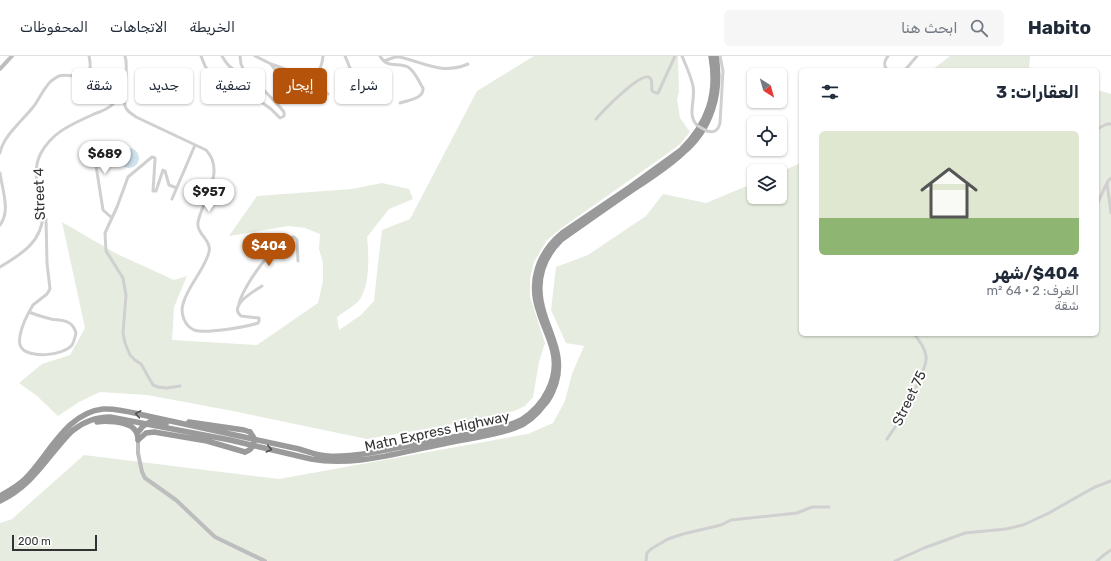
<!DOCTYPE html>
<html lang="ar">
<head>
<meta charset="utf-8">
<style>
	:root { --surface:#fff; --page:#f6f6f7; --text:#1f2937; --muted:#747a83; --line:#e0e1e3; --accent:#b45309 }
	body { margin:0; font-family:Rubik,"Noto Naskh Arabic",sans-serif; background:var(--page); color:var(--text); direction:rtl; height:100vh; display:flex; flex-direction:column; font-size:15px; white-space:nowrap }
	* { box-sizing:border-box; margin:0 }
	p { font-size:13px; color:var(--muted) }
	.icon { flex:none; width:22px; height:22px; fill:none; stroke:currentColor; stroke-width:2; stroke-linecap:round; stroke-linejoin:round }
	.map { position:relative; flex:1; overflow:hidden; direction:ltr }
	.panel { position:absolute; left:799px; top:12px; width:300px; height:268px; display:flex; flex-direction:column; background:var(--surface); border-radius:6px; box-shadow:0 1px 3px #0004; direction:rtl }
	.panel>* { flex:none }
	.hud { position:absolute; left:12px; top:12px; width:380px; height:36px; direction:rtl; display:flex; gap:8px }
	.needle { width:26px; rotate:143deg }
	.tools { position:absolute; left:747px; top:12px; display:grid; gap:8px }
	.tools a { display:grid; place-items:center; width:40px; height:40px; border-radius:6px; background:var(--surface); box-shadow:0 1px 3px #0004; font-size:20px }
	.scale { position:absolute; left:12px; bottom:10px; width:85px; box-sizing:border-box; padding-left:4px; border:2px solid #333; border-top:0; font-size:11px; line-height:14px; white-space:nowrap; color:#333; -webkit-text-stroke:3px #fff; paint-order:stroke }
	.price { position:absolute; translate:-50% -34px; padding:0 9px; border-radius:14px; background:#fff; color:#222; font-size:13px; line-height:26px; filter:drop-shadow(0 1px 2px #0008) }
	.price::after { content:''; position:absolute; left:50%; top:24px; width:12px; height:9px; margin-left:-6px; background:inherit; clip-path:polygon(0 0,100% 0,50% 100%) }
	.price.active { background:var(--accent); color:#fff }
	ul { padding:0; list-style:none }
	li { display:grid; align-content:center; gap:8px; height:212px; padding:0 20px }
	li+li { border-top:1px solid var(--line) }
	li span { display:grid; place-items:center; height:124px; border-radius:6px; color:#555 }
	li>.icon { margin-inline-start:auto }
	span .icon { width:72px; height:72px; fill:#fffc; stroke-width:1 }
	li b { font-size:17px }
	h2 { display:flex; justify-content:space-between; align-items:center; height:48px; padding:0 20px; font-size:17px }
	.chip { padding:0 14px; border-radius:6px; background:var(--surface); box-shadow:0 1px 3px #0004; font-size:14px; line-height:36px }
	.chip.active { background:var(--accent); color:#fff }
	header { display:flex; align-items:center; gap:24px; box-sizing:border-box; height:56px; padding:0 20px; background:var(--surface); border-bottom:1px solid var(--line) }
	header strong { font-size:19px }
	nav { display:flex; gap:22px; margin-inline-start:auto; font-size:14px }
	.search { width:280px; height:36px; background:var(--page); display:flex; align-items:center; gap:10px; box-sizing:border-box; padding:0 14px; border-radius:6px; color:var(--muted); font-size:15px }
	.map>svg:first-child { display:block }
	.green { fill:#e6ecdf }
	.water { fill:#cfe2ee }
	.lines { fill:none; stroke-linecap:round; stroke-linejoin:round }
	.minor { stroke:#d0d0d0; stroke-width:3 }
	.secondary { stroke:#bdbdbd; stroke-width:4 }
	.motorway { stroke:#9a9a9a; stroke-width:5.5 }
	.minor-bridge { stroke:#d0d0d0; stroke-width:3 }
	.motorway-bridge { stroke:#9a9a9a; stroke-width:5.5 }
	.oneway { stroke:#525252 }
	.labels { text-anchor:middle; stroke-width:4; stroke-linejoin:round; paint-order:stroke }
	.street-label { font-size:14px; fill:#333; stroke:#fff }
</style>
</head>
<body>
<header>
<strong>Habito</strong>
<div class="search"><svg class="icon" aria-label="search" viewBox="0 0 24 24"><circle cx="10" cy="10" r="6"/><path d="M15 15l6 6"/></svg>ابحث هنا</div>
<nav><a>الخريطة</a><a>الاتجاهات</a><a>المحفوظات</a></nav>
</header>
<div class="map">
<svg width="1111" height="505" viewBox="0 0 1111 505">
	<rect width="100%" height="100%" fill="#fff"/>
	<path class="green" d="M534,0H678L679,36L677,43L680,62L690,76L680,88L671,95L563,171L547,184L534,206L530,222V241L545,287L539,306L533,341L525,350L514,355L490,362L367,383L233,355L147,339L100,336L79,346L58,360L37,340L19,327L42,308L70,299L85,272L62,166L117,198L174,224L187,220L174,251L172,284L257,289L318,247L323,225V207L319,193L320,178L305,172L289,170L229,180L257,140L352,133L382,127L409,133L413,143L389,153L367,181C369,199 370,228 360,243C356,249 343,256 337,261L339,274L361,259L374,245L378,208L382,174L410,163L477,35Z
		M950,0H1030L1029,14H932Z
		M1097,34L1111,38V505H0V467L12,463L84,399L279,423L528,378L553,367L565,345L572,318L584,290L566,287L551,254L556,211L588,199L646,160L663,138L706,147L754,127V141H780V116L801,107V278H1097Z"/>
	<path class="water" d="M119 102a10 10 0 1 1 20 0a10 10 0 1 1-20 0Z"/>
	<g class="lines">
		<path class="minor" d="M125,0C130,15 120,42 126,52C128,56 132,58 136,61L206,94C226,115 203,143 198,166C196,178 212,184 209,196C204,215 188,229 183,248C180,258 185,270 194,274C205,278 247,271 258,267L259,265V262L241,260C228,250 254,235 262,230
			M201,0L205,10L210,17L224,23L233,31L250,38L271,53L280,62L284,60V56L279,50L259,29L245,17L241,8L240,0
			M222,0C227,9 235,17 245,17
			M255,0L271,8L307,21C318,21 322,10 323,0
			M345,0L350,12
			M380,0C387,13 398,6 408,11C415,15 419,26 423,32C424,43 408,44 400,47
			M682,0C686,10 691,20 693,30C696,45 686,59 698,70
			M384,5L395,1H400C425,7 442,19 468,8
			M271,8C277,16 282,25 290,30C297,35 304,36 309,43
			M887,14C883,9 884,5 888,0
			M905,14L917,0
			M307,21L328,38
			M596,63C602,56 642,14 650,22C653,24 651,31 652,35L656,37H658L675,0
			M1097,73L1107,68H1111
			M707,75C714,77 718,75 720,67L723,15L720,0
			M84,91L94,97L103,154L112,162
			M0,97C3,80 23,64 34,50C39,43 44,32 51,25C53,24 56,21 59,20C66,17 83,24 88,18C92,13 90,5 89,0
			M0,117C2,133 11,155 0,169
			M1107,127L1111,157
			M177,132L169,129L165,115L163,114L156,135H153L155,104V102L152,101L128,121L117,151L105,177L106,195L123,222L126,239L123,277L125,287L130,299L135,304L141,308L153,329L158,331L167,332L180,330
			M172,143L195,89
			M1097,148L1108,125L1111,122
			M0,211C22,198 43,185 43,157C43,148 38,139 37,130C36,118 35,108 41,97C53,75 73,68 94,58C100,56 108,53 113,48C119,41 121,29 125,20
			M239,248C242,232 277,181 294,181L297,184L298,205
			M29,256C25,263 16,283 21,291C28,303 63,300 72,289C74,286 75,281 76,277C72,263 62,265 51,263C43,261 36,259 29,256L33,249L47,238L50,233L47,207L46,163L43,156
			M887,383C902,363 913,341 922,317C924,312 927,306 926,300C925,292 919,284 914,278
			M646,505L647,497L651,493L668,483L683,478L721,469L731,464L797,457L812,451H829
			M895,505L924,492L965,477L1006,473L1023,469L1049,457L1077,441L1095,431L1111,425
			M1097,505L1104,499L1111,494"/>
		<path class="secondary" d="M0,13L12,0
			M138,384V397L142,416L145,422L176,444L215,481L265,505"/>
		<path class="motorway" d="M97,366C106,364 124,366 132,371C136,374 138,379 138,384
			M150,366L154,365L166,368
			M189,366L244,374L250,376
			M138,384L146,377L154,376L207,385L245,396
			M0,440C9,435 18,430 25,423C49,399 66,357 103,353C117,352 130,356 143,359L299,393C309,396 318,400 328,400C342,401 356,399 370,397L484,375C496,372 510,370 521,364C544,350 559,322 553,296C550,282 543,270 539,256C528,226 538,197 562,177L630,131L681,94C708,67 718,38 711,0
			M0,445C34,429 47,400 72,375C83,366 95,361 110,361L230,384L311,403C355,411 400,396 443,388C466,383 493,380 515,372C527,368 537,359 545,348C551,342 553,335 556,327C564,300 551,281 544,257C535,229 540,205 561,184C585,167 609,150 634,133C651,122 668,111 683,97C712,73 722,36 716,0"/>
		<path class="minor-bridge" d="M698,70L707,75"/>
		<path class="motorway-bridge" d="M139,375L143,370L150,366
			M245,396C251,394 255,389 254,382L250,376"/>
	</g>
	<defs><path id="oneway-chevron" d="M-2-3.5L2.5 0L-2 3.5" fill="none" stroke-width="1.6" stroke-linecap="round" stroke-linejoin="round"/></defs>
	<g class="oneway">
		<use href="#oneway-chevron" transform="translate(138 358) rotate(-169)"/>
		<use href="#oneway-chevron" transform="translate(269 393) rotate(13)"/>
	</g>
	<g class="labels">
		<g class="street-label">
			<text transform="translate(39 138) rotate(-92)" y="5">Street 4</text>
			<text transform="translate(909 342) rotate(-64)" y="5">Street 75</text>
			<text transform="translate(437 375) rotate(-12)" y="5">Matn Express Highway</text>
		</g>
	</g>
</svg>
<div class="tools">
<a><svg class="needle" viewBox="-14 -14 28 28"><path d="M0-13l5 13h-10z" fill="#e53935"/><path d="M0 13l5-13h-10z" fill="#747a83"/></svg></a>
<a><svg class="icon" aria-label="locate" viewBox="0 0 24 24"><circle cx="12" cy="12" r="6"/><path d="M12 2v4M12 18v4M2 12h4M18 12h4"/></svg></a>
<a><svg class="icon" aria-label="layers" viewBox="0 0 24 24"><path d="M12 4l9 5-9 5-9-5zM3 14l9 5 9-5"/></svg></a>
</div>
<div class="scale">200 m</div>
<b class="price" style="left:105px;top:119px">$689</b>
<b class="price" style="left:209px;top:157px">$957</b>
<b class="price active" style="left:269px;top:211px">$404</b>
<div class="hud">
<a class="chip">شراء</a>
<a class="chip active">إيجار</a>
<a class="chip">تصفية</a>
<a class="chip">جديد</a>
<a class="chip">شقة</a>
</div>
<section class="panel">
<h2>العقارات: 3<svg class="icon" aria-label="filters" viewBox="0 0 24 24"><path d="M4 7h16M4 17h16"/><circle cx="9" cy="7" r="2"/><circle cx="15" cy="17" r="2"/></svg></h2>
<ul>
<li><span style="background:linear-gradient(#dfe7d0 70%,#8fb573 0)"><svg class="icon" aria-label="home" viewBox="0 0 24 24"><path d="M3 11l9-7 9 7M6 9v11h12V9"/></svg></span><div><b>$404/شهر</b><p>الغرف: 2 · 64 m²</p><p>شقة</p></div></li>
</ul>
</section>
</div>
</body>
</html>
